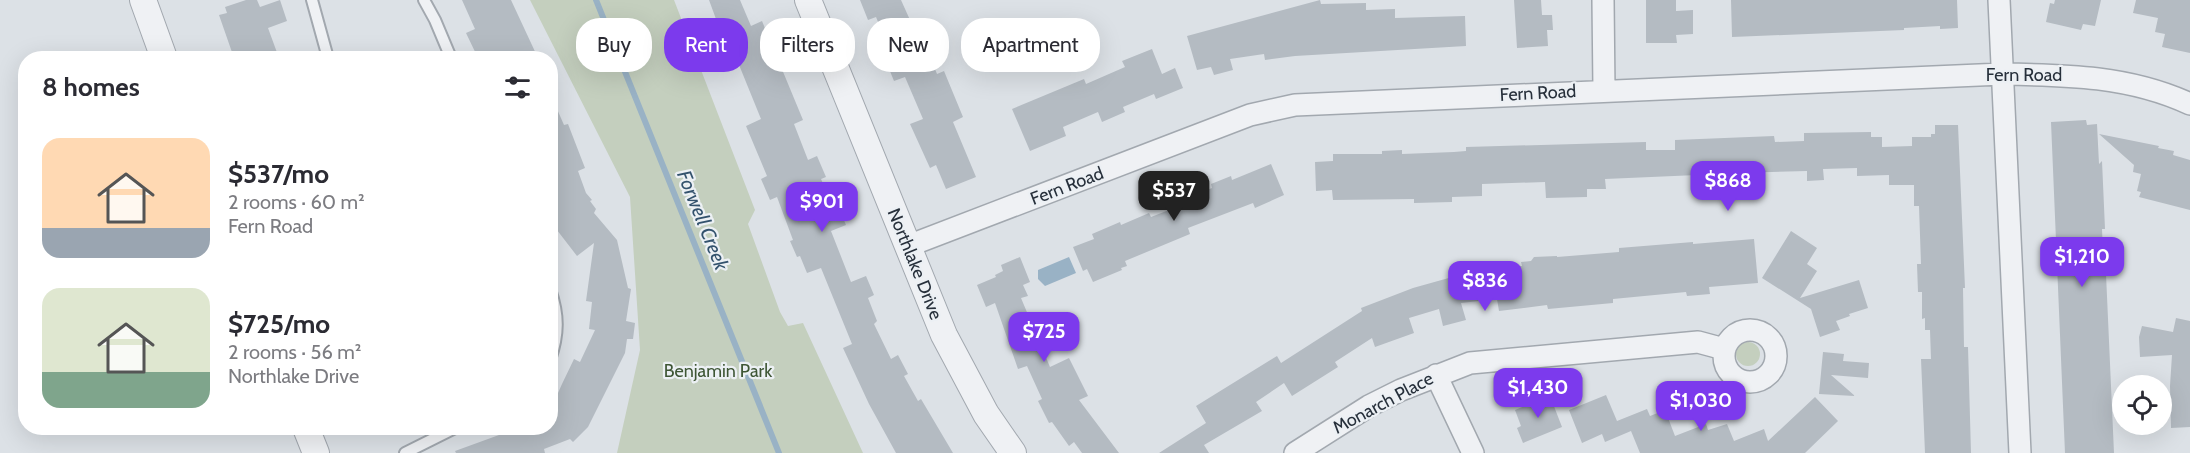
<!DOCTYPE html>
<html lang="en">
<head>
<meta charset="utf-8">
<style>
	:root { --surface:#fff; --page:#f2f2f3; --text:#2b2b33; --muted:#7c7c81; --accent:#7c3aed }
	body { margin:0; font-family:Cabin,sans-serif; background:var(--page); color:var(--text); height:100vh; display:flex; flex-direction:column; font-size:22px; white-space:nowrap }
	* { box-sizing:border-box; margin:0 }
	p { font-size:20px; color:var(--muted) }
	.icon { flex:none; width:33px; height:33px; fill:none; stroke:currentColor; stroke-width:2; stroke-linecap:round; stroke-linejoin:round }
	.map { position:relative; flex:1; overflow:hidden }
	.drawer { position:absolute; left:18px; top:51px; width:540px; height:384px; display:flex; flex-direction:column; background:var(--surface); border-radius:24px; box-shadow:0 6px 24px #0002 }
	.drawer>* { flex:none }
	.banner { position:absolute; left:576px; top:18px; width:570px; height:54px; display:flex; gap:12px }
	.controls { position:absolute; left:2112px; top:375px; display:grid; gap:12px }
	.controls a { display:grid; place-items:center; width:60px; height:60px; border-radius:50%; background:var(--surface); box-shadow:0 6px 24px #0002; font-size:30px }
	.price { position:absolute; translate:-50% -51px; padding:0 14px; border-radius:12px; background:var(--accent); color:#fff; font-size:20px; line-height:39px; filter:drop-shadow(0 2px 3px #0008) }
	.price::after { content:''; position:absolute; left:50%; top:36px; width:18px; height:14px; margin-left:-9px; background:inherit; clip-path:polygon(0 0,100% 0,50% 100%) }
	.price.selected { background:#222; color:#fff }
	ul { padding:0; list-style:none }
	li { display:flex; align-items:center; gap:18px; height:150px; padding:0 24px }
	li span { display:grid; place-items:center; flex:none; width:168px; height:120px; border-radius:18px; color:#555 }
	li>.icon { margin-inline-start:auto }
	span .icon { width:72px; height:72px; fill:#fffc; stroke-width:1 }
	li b { font-size:26px }
	h2 { display:flex; justify-content:space-between; align-items:center; height:72px; padding:0 24px; font-size:26px }
	.pill { padding:0 21px; border-radius:24px; background:var(--surface); box-shadow:0 6px 24px #0002; font-size:21px; line-height:54px }
	.pill.selected { background:var(--accent); color:#fff }
	.map>svg:first-child { display:block }
	.green { fill:#c4cfbe }
	.water { fill:#99b2c5 }
	.lines { fill:none; stroke-linecap:round; stroke-linejoin:round }
	.stream { stroke:#99b2c5; stroke-width:6 }
	.building { fill:#b4bbc2 }
	.service-casing { stroke:#a2a8af; stroke-width:14 }
	.minor-casing { stroke:#a2a8af; stroke-width:24 }
	.tertiary-casing { stroke:#a2a8af; stroke-width:28 }
	.service { stroke:#eff1f4; stroke-width:10 }
	.minor { stroke:#eff1f4; stroke-width:21 }
	.tertiary { stroke:#eff1f4; stroke-width:26 }
	.labels { text-anchor:middle; stroke-width:4.5; stroke-linejoin:round; paint-order:stroke }
	.street-label { font-size:18px; fill:#27303b; stroke:#ecf0f4 }
	.park-label { font-size:18px; fill:#3e5635; stroke:#ecf0f4 }
	.water-label { font-size:20px; font-style:italic; fill:#33526d; stroke:#ecf0f4 }
</style>
</head>
<body>
<div class="map">
<svg width="2190" height="453" viewBox="0 0 2190 453">
	<rect width="100%" height="100%" fill="#dce1e6"/>
	<path class="green" d="M530,0H674L755,210L748,224L780,312L788,326L803,323L863,453H617L640,350L630,197Z
		M1736 354a12 12 0 1 1 24 0a12 12 0 1 1-24 0Z"/>
	<path class="water" d="M1069,257L1076,273L1045,286L1038,279V270Z"/>
	<g class="lines">
		<path class="stream" d="M596,0L779,453"/>
	</g>
	<path class="building" d="M246,0H257L260,7L280,0L287,21L268,28L279,58H234L219,15L227,13L225,7Z
		M462,0H511L538,58H478L466,33L475,29Z
		M709,0H740L751,26L762,21L803,120L794,124L808,160L817,156L826,177L821,179L833,206L837,204L846,225L831,231L851,282L866,276L874,295L868,298L877,321L874,324L891,359L898,355L908,374L904,376L918,401L921,399L953,453H896L869,404L843,348L852,344L821,268L807,273L800,256L797,257L790,241L793,240L777,197L770,200L761,179L767,176L746,126L761,119L735,55L730,57Z
		M860,0H901L910,20L914,18L937,74L944,71L963,117L953,122L976,177L946,189L936,165L930,168L910,124L923,119L905,77L894,81L885,59L892,56L876,17L868,20Z
		M1320,0L1321,4L1366,3V10L1395,9V18L1465,16L1466,46L1295,56L1265,60L1264,54L1230,59L1233,70L1214,75L1211,67L1197,70L1187,36Z
		M1514,0H1541L1542,15H1552L1553,30H1547L1548,46L1517,48Z
		M1646,0H1676V11L1693,10V34L1676,35L1677,43H1646Z
		M1731,0H1957L1958,28L1940,29V26L1904,28V30L1732,37Z
		M2055,0H2101L2095,26L2083,24L2081,30L2046,22L2050,3L2054,4Z
		M2136,0H2190V53L2162,47L2165,34L2155,32L2158,18L2133,13Z
		M1152,49L1162,74L1175,68L1183,88L1156,99L1154,94L1123,107L1125,112L1102,122L1098,112L1063,127L1066,136L1030,151L1012,109L1084,79L1086,84L1125,67L1122,61Z
		M550,93L564,125L568,124L585,168L578,171L586,193L592,200L590,201L596,209L594,213L617,240L628,288L631,289L626,321L635,323L633,339H627L625,353L588,427L573,442L570,439L544,449L545,453H456L455,451L518,428H550V411L562,384L574,359L580,362L595,330L589,329L592,302L586,301L594,243L577,256L550,221Z
		M2086,120L2087,125L2097,124L2099,164L2102,161L2105,229H2102L2104,275L2106,274L2114,453H2065L2051,122Z
		M1935,125H1958L1965,288H1963L1964,347H1968L1971,453H1925L1921,359H1931L1930,330H1925V318L1922,319V292H1918L1917,264H1921L1919,206H1914V185H1889V175L1857,176V168L1823,169L1824,180L1807,181V171L1737,173V184L1720,185V174L1605,179L1606,189H1587V197L1546,198L1545,182L1482,184V196L1452,197V202L1414,203V199L1333,200L1332,190L1316,191L1315,162L1333,161V154H1382V151L1402,150V154L1454,152L1466,151V147L1646,142V150H1675V140L1774,136L1775,142L1804,141V133L1871,132V137H1882V147L1912,146V137H1931V134H1935Z
		M2099,134L2159,146L2158,148L2174,151L2173,155L2190,160V210L2139,197L2141,192L2137,191L2141,174L2133,172L2134,165Z
		M1271,164L1284,195L1255,208L1253,203L1188,228L1190,234L1125,261L1127,266L1121,268L1122,270L1093,282L1087,269L1083,271L1073,247L1094,239L1092,234L1120,222L1121,225L1149,213L1151,217L1187,203L1185,198L1212,188L1211,184L1231,176L1232,180Z
		M1791,231L1817,248L1807,264L1817,271L1800,298L1859,280L1868,308L1849,314L1850,316L1836,321L1840,330L1820,337L1811,309L1762,278Z
		M1754,239L1758,283L1709,287L1710,294L1687,296L1686,292L1613,299V303L1548,309L1547,305L1499,311L1497,299L1461,303L1466,320L1443,326L1439,309L1409,318L1414,333L1375,347L1372,338L1335,362L1338,367L1292,396L1284,383L1256,402L1262,411L1204,445L1209,453H1159L1206,423L1196,406L1277,356L1281,363L1362,311L1361,308L1413,288L1463,274L1522,266L1521,262L1531,261L1534,257L1557,256V257L1619,252V248L1693,242V244Z
		M1020,257L1030,282L1023,285L1028,296L1021,298L1050,367L1069,358L1088,396L1079,400L1119,453H1082L1074,442L1069,446L1052,422L1049,423L1038,401L1042,399L1027,366L1018,369L995,303L986,307L977,285L996,277L995,275L1003,271L1001,265Z
		M2176,318L2190,321V427L2171,428L2170,386L2172,355L2140,357L2139,337L2142,326L2173,332Z
		M1823,352L1844,354L1843,361L1869,363L1868,378L1831,375L1855,396L1819,394Z
		M1606,395L1617,421L1647,409L1650,416L1665,410L1675,436L1706,424L1708,430L1727,424L1734,441L1764,429L1768,441L1815,397L1838,421L1805,453H1640L1631,431L1605,442L1602,434L1582,443L1569,410Z
		M1550,396L1562,427L1523,443L1517,428L1521,426L1515,410Z"/>
	<g class="lines">
		<defs>
			<path id="service" d="M312,0L328,58
				M424,0L435,20L451,58
				M550,289C559,315 559,334 550,360
				M405,453L455,428"/>
			<path id="minor" d="M1603,0L1604,90
				M1999,0L2020,453
				M908,246L1250,115L1295,105L2002,74C2067,75 2130,76 2190,104
				M1724 356a26 26 0 1 1 52 0a26 26 0 1 1-52 0Z
				M1436,375L1473,453
				M1295,453L1369,406L1401,390L1470,363L1698,342L1724,349"/>
			<path id="tertiary" d="M143,0L164,58
				M808,0L944,335L986,414L1013,453
				M306,428L316,453"/>
		</defs>
		<use href="#service" class="service-casing"/>
		<use href="#minor" class="minor-casing"/>
		<use href="#tertiary" class="tertiary-casing"/>
		<use href="#service" class="service"/>
		<use href="#minor" class="minor"/>
		<use href="#tertiary" class="tertiary"/>
	</g>
	<g class="labels">
		<g class="street-label">
			<text x="2024" y="81">Fern Road</text>
			<text transform="translate(1538 93) rotate(-3)" y="6">Fern Road</text>
			<text transform="translate(1067 186) rotate(-21)" y="6">Fern Road</text>
			<text transform="translate(915 264) rotate(68)" y="6">Northlake Drive</text>
			<text transform="translate(1383 403) rotate(-28)" y="6">Monarch Place</text>
		</g>
		<g class="park-label">
			<text x="718" y="377">Benjamin Park</text>
		</g>
		<g class="water-label">
			<text transform="translate(703 220) rotate(68)" y="7">Forwell Creek</text>
		</g>
	</g>
</svg>
<div class="controls">
<a><svg class="icon" aria-label="locate" viewBox="0 0 24 24"><circle cx="12" cy="12" r="6"/><path d="M12 2v4M12 18v4M2 12h4M18 12h4"/></svg></a>
</div>
<b class="price" style="left:1728px;top:212px">$868</b>
<b class="price selected" style="left:1174px;top:222px">$537</b>
<b class="price" style="left:822px;top:233px">$901</b>
<b class="price" style="left:2082px;top:288px">$1,210</b>
<b class="price" style="left:1485px;top:312px">$836</b>
<b class="price" style="left:1044px;top:363px">$725</b>
<b class="price" style="left:1538px;top:419px">$1,430</b>
<b class="price" style="left:1701px;top:432px">$1,030</b>
<div class="banner">
<a class="pill">Buy</a>
<a class="pill selected">Rent</a>
<a class="pill">Filters</a>
<a class="pill">New</a>
<a class="pill">Apartment</a>
</div>
<section class="drawer">
<h2>8 homes<svg class="icon" aria-label="filters" viewBox="0 0 24 24"><path d="M4 7h16M4 17h16"/><circle cx="9" cy="7" r="2"/><circle cx="15" cy="17" r="2"/></svg></h2>
<ul>
<li><span style="background:linear-gradient(#ffd9b3 75%,#9aa5b1 0)"><svg class="icon" aria-label="home" viewBox="0 0 24 24"><path d="M3 11l9-7 9 7M6 9v11h12V9"/></svg></span><div><b>$537/mo</b><p>2 rooms · 60 m²</p><p>Fern Road</p></div></li>
<li><span style="background:linear-gradient(#dfe7d0 70%,#7fa58c 0)"><svg class="icon" aria-label="home" viewBox="0 0 24 24"><path d="M3 11l9-7 9 7M6 9v11h12V9"/></svg></span><div><b>$725/mo</b><p>2 rooms · 56 m²</p><p>Northlake Drive</p></div></li>
</ul>
</section>
</div>
</body>
</html>
